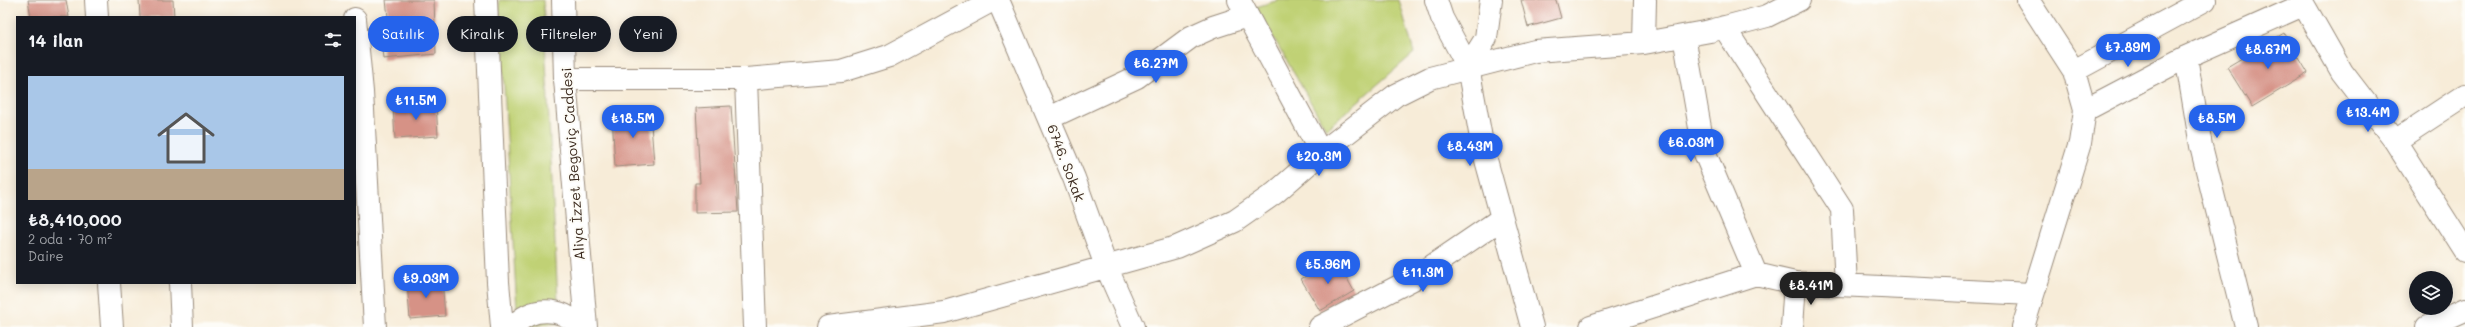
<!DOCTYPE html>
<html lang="tr">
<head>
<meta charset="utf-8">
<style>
	:root { --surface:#171b24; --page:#242831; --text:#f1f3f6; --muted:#9ea1a6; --line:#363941; --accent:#2563eb }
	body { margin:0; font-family:Mali,sans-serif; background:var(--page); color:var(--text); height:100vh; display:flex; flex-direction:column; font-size:15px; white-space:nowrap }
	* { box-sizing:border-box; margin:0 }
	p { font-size:13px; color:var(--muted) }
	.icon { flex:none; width:22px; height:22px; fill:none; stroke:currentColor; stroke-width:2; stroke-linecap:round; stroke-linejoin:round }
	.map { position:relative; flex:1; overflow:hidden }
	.side { position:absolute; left:16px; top:16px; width:340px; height:268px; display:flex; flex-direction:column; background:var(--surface); border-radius:0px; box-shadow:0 2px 10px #0003 }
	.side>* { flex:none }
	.top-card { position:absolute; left:368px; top:16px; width:380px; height:36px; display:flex; gap:8px }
	.controls { position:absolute; left:2409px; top:271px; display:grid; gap:8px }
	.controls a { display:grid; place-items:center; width:44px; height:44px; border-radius:50%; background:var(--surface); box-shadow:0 2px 10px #0003; font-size:20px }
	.price { position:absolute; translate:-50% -34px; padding:0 9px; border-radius:14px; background:var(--accent); color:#fff; font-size:13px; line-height:26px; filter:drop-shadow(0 1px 2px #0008) }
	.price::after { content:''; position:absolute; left:50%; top:24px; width:12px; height:9px; margin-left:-6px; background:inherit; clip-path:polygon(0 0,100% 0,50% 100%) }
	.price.active { background:#222; color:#fff }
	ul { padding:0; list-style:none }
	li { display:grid; align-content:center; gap:8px; height:212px; padding:0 12px }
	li+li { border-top:1px solid var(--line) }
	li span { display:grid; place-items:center; height:124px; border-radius:0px; color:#555 }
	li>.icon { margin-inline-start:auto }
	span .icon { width:72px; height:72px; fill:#fffc; stroke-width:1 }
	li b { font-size:17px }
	h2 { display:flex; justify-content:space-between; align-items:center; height:48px; padding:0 12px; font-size:17px }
	.pill { padding:0 14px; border-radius:18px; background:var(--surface); box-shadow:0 2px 10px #0003; font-size:14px; line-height:36px }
	.pill.active { background:var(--accent); color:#fff }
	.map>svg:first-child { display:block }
	.green { fill:#c0d174; stroke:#7e7e49 }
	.building { fill:#d69286 }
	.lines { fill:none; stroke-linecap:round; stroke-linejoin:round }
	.minor-casing { stroke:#998b7b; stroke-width:24 }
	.major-casing { stroke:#998b7b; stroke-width:24 }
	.minor { stroke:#fff; stroke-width:22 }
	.major { stroke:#fff; stroke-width:22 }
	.labels { text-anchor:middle; stroke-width:4; stroke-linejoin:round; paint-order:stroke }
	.street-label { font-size:14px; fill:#3b2a1e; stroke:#fdfcf7 }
</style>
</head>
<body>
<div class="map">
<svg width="2465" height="327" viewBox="0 0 2465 327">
	<rect width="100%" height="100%" fill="#fdfcf7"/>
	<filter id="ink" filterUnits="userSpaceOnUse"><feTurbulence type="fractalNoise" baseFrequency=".025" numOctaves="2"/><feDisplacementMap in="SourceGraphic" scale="8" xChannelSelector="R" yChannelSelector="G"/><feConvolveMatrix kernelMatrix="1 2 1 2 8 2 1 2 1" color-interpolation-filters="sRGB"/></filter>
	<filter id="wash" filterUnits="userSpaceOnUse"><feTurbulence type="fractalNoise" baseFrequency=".012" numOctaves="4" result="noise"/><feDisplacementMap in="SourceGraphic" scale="16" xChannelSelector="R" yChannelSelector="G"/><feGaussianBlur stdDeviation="0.9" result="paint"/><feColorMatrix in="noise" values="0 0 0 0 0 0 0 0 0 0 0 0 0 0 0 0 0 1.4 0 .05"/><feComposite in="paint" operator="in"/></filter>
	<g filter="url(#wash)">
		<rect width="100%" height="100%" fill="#f7ecd8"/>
		<path class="green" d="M499,0H543L559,323L518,327Z
			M1279,0H1399L1414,53L1326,129L1256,7Z"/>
		<g id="blocks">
			<path class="building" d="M28,0H66L69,17H31Z
				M139,0H173L174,17H140Z
				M386,0H434L436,54L383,59L381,34H390Z
				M1521,0H1556L1561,18L1528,27Z
				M2284,33L2308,73L2252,107L2227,67Z
				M436,103L438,136L395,139L393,106Z
				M731,106L738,212L695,213V183H700L696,108Z
				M650,111L654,164L615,167L612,114Z
				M1336,259L1354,291L1320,311L1301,279Z
				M442,279L445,316L410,319L407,282Z"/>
		</g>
	</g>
	<g filter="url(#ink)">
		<use href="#blocks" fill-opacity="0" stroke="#998b7b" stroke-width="1"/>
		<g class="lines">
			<defs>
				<path id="minor" d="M96,0L97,17
					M998,0L1074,178L1106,266L1133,327
					M1239,0L1321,153
					M1436,0L1442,18L1468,67L1483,149L1532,327
					M2301,0L2342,72L2395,141L2465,251
					M355,19L362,92L375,327
					M1724,27L1842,209L1846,285
					M1684,36L1704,151L1756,274
					M1644,43L1645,0
					M1468,67L1486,38L1491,0
					M2074,71L2205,0
					M565,79H746L841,71L889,56L993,0
					M746,79L755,327
					M2085,110L2186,57
					M1049,118L1137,77L1191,37L1213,27L1247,16
					M2395,141L2465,95
					M109,283L112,327
					M180,283L182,327
					M828,327L944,312L1177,247L1235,221L1275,193L1321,153L1396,95L1430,78L1535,51L1644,43L1710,31L1767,16L1799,0
					M1320,327L1413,279L1501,219
					M1591,327L1756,274L1795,283L2032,294
					M1792,327L1795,283
					M2023,327L2080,143L2085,110L2074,71L2028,0
					M2246,327L2201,146L2186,57L2303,5
					M2427,327L2465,310"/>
				<path id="major" d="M486,0L498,282L502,327
					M563,0L565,79L586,327
					M514,327C528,306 564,306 579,327"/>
			</defs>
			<use href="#minor" class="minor-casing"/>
			<use href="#major" class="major-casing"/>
			<use href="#minor" class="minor"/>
			<use href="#major" class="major"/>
		</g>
	</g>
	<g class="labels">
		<g class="street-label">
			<text transform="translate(1066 163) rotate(69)" y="5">6746. Sokak</text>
			<text transform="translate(573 164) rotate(-94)" y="5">Aliya İzzet Begoviç Caddesi</text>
		</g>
	</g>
</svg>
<div class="controls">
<a><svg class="icon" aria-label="layers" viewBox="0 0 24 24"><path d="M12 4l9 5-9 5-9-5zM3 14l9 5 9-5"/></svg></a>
</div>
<b class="price" style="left:2128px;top:68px">₺7.89M</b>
<b class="price" style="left:2268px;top:70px">₺8.67M</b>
<b class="price" style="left:1156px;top:84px">₺6.27M</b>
<b class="price" style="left:416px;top:121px">₺11.5M</b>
<b class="price" style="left:2368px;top:133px">₺13.4M</b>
<b class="price" style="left:633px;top:139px">₺18.5M</b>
<b class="price" style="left:2217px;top:139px">₺8.5M</b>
<b class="price" style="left:1691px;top:163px">₺6.03M</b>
<b class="price" style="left:1470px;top:167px">₺8.43M</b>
<b class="price" style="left:1319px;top:177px">₺20.3M</b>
<b class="price" style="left:1328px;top:285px">₺5.96M</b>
<b class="price" style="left:1423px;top:293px">₺11.3M</b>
<b class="price" style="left:426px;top:299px">₺9.03M</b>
<b class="price active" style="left:1811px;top:306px">₺8.41M</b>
<div class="top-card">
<a class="pill active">Satılık</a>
<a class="pill">Kiralık</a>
<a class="pill">Filtreler</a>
<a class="pill">Yeni</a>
</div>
<section class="side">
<h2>14 ilan<svg class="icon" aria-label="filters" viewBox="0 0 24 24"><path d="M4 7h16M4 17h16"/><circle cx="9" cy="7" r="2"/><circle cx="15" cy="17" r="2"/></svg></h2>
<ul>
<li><span style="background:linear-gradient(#a9c7e8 75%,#b9a48a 0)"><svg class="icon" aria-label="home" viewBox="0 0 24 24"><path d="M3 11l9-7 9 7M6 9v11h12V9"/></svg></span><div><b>₺8,410,000</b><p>2 oda · 70 m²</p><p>Daire</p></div></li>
</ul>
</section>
</div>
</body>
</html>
